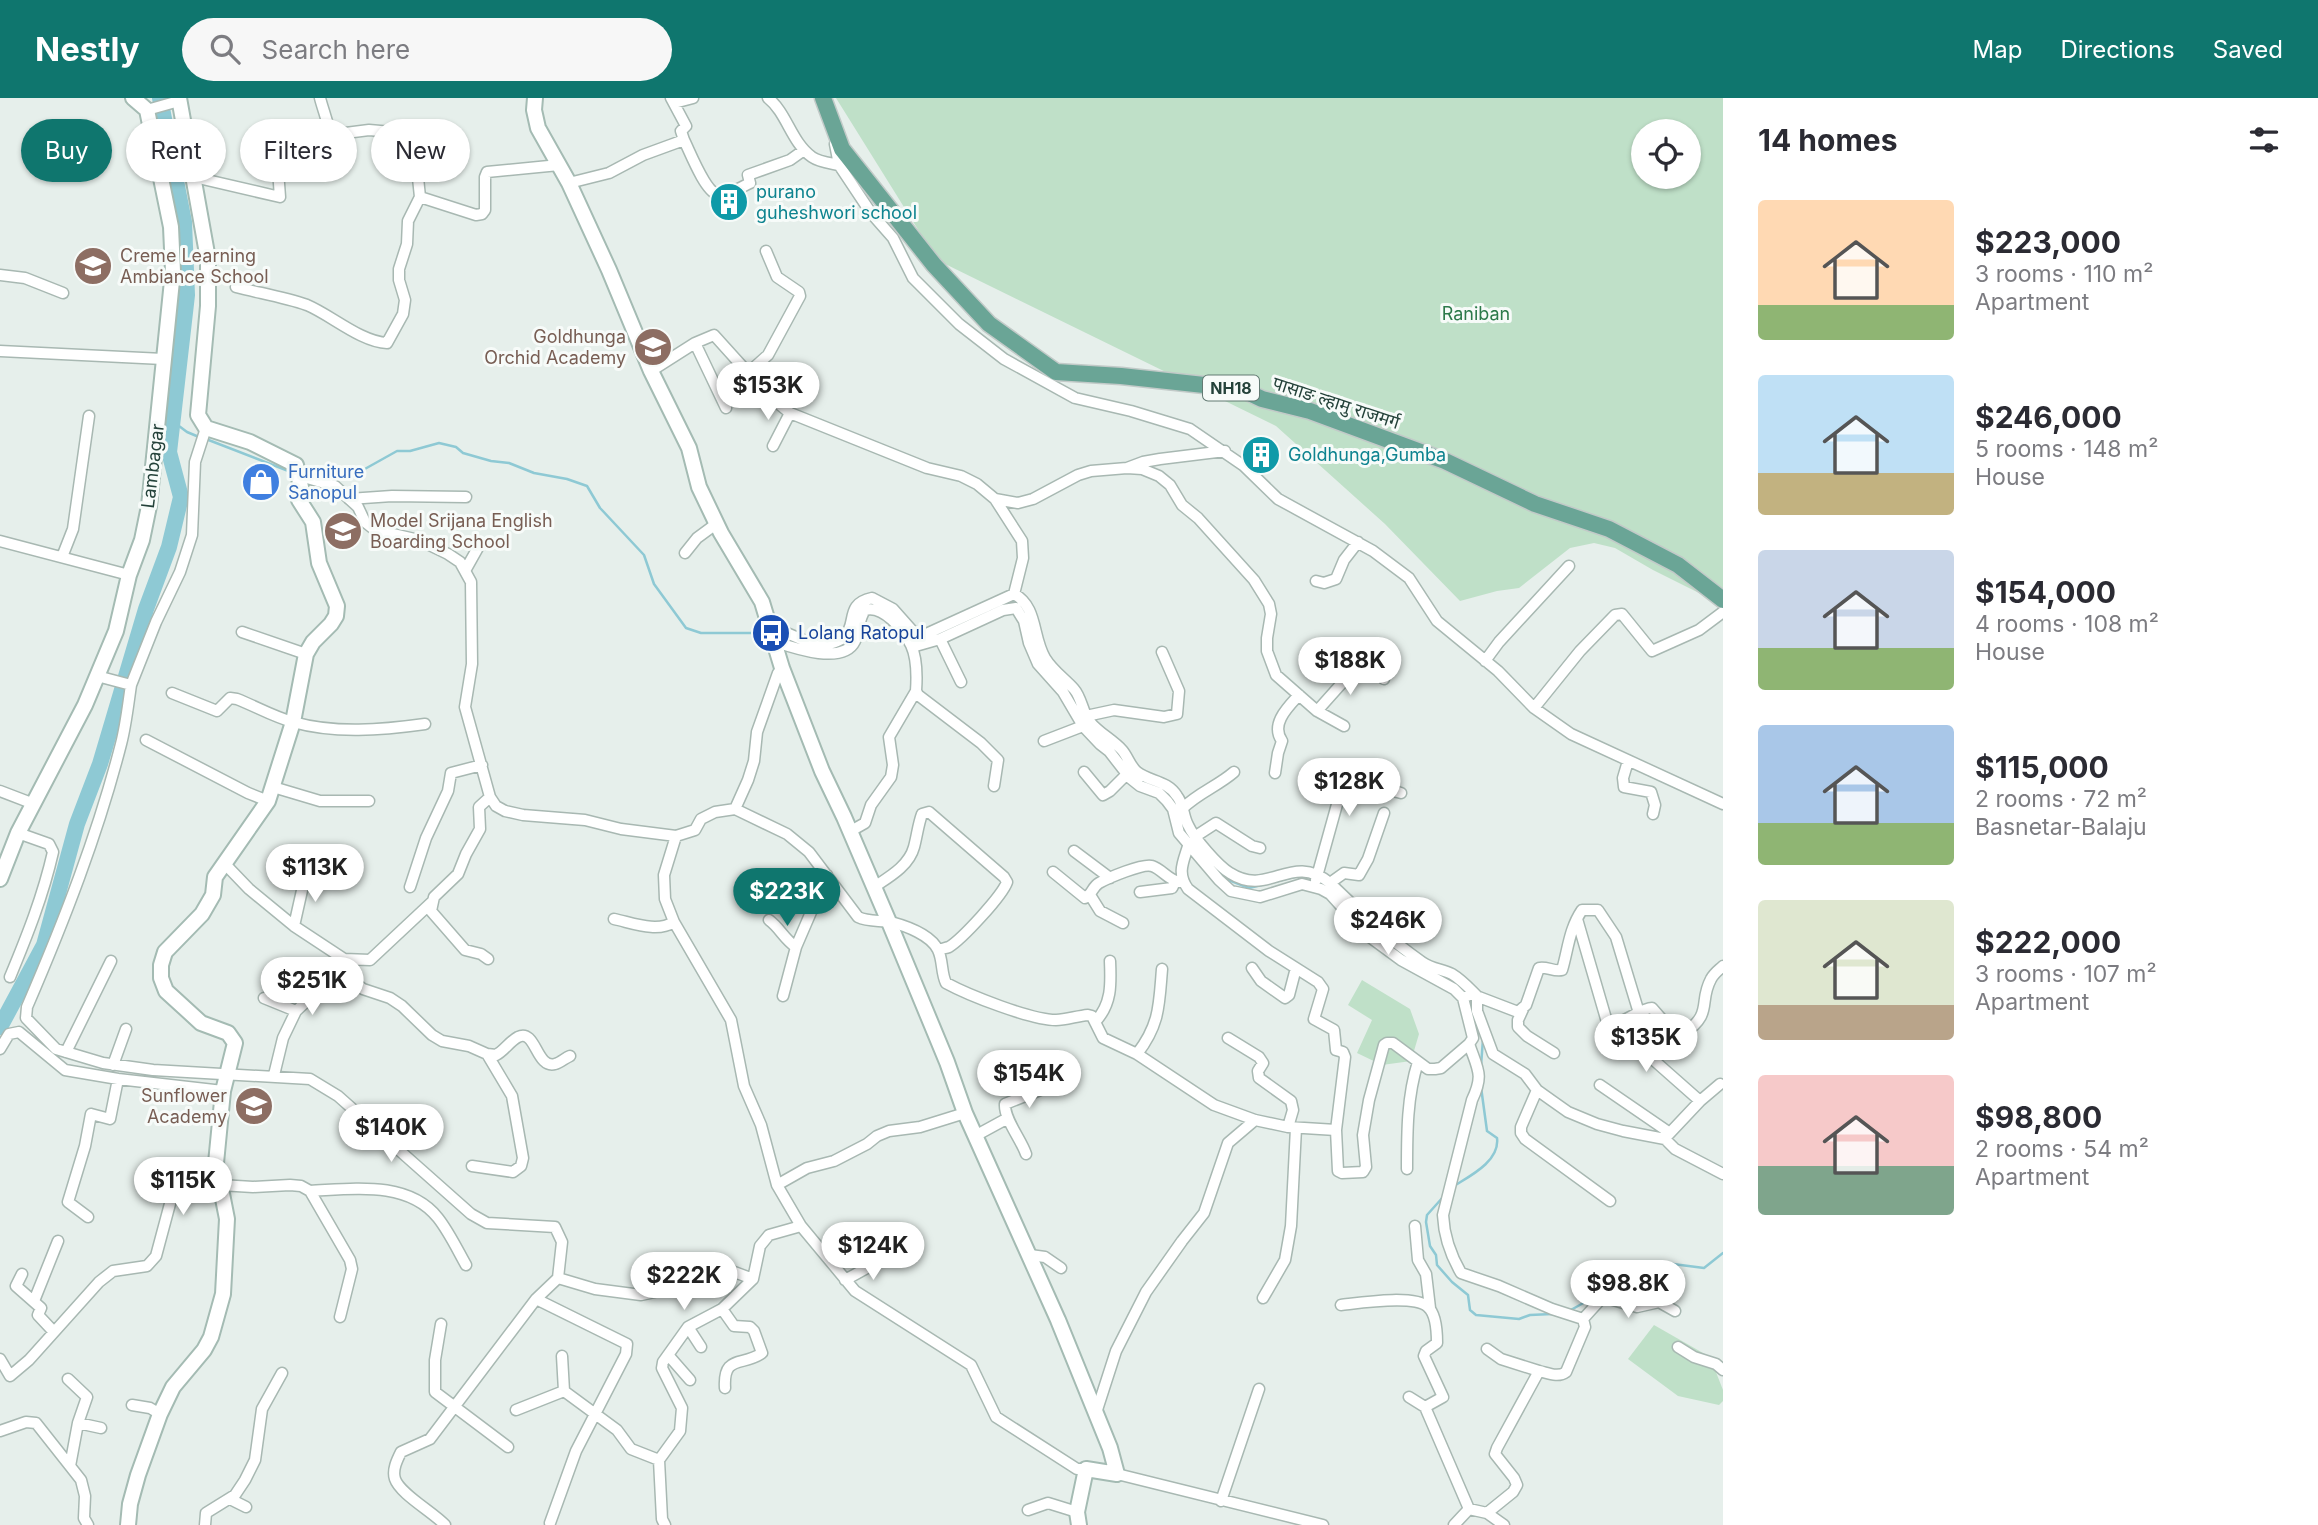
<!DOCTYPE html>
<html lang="en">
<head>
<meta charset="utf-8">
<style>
	:root { --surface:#fff; --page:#f7f7f7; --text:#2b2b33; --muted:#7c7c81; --accent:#0f766e }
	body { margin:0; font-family:Inter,"Noto Sans Devanagari",sans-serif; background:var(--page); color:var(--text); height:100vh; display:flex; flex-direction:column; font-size:26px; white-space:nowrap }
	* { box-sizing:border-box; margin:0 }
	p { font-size:23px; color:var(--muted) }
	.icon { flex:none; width:38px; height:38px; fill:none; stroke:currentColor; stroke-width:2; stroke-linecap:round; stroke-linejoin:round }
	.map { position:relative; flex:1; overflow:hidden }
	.details { display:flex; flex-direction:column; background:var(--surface); width:595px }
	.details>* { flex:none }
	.hud { position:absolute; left:21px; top:21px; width:665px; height:63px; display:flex; gap:14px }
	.buttons { position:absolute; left:1631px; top:21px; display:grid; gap:14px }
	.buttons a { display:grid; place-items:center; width:70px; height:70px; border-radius:50%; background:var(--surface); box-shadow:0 2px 5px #0004; font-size:35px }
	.price { position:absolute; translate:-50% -60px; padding:0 16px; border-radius:24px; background:#fff; color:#222; font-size:23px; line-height:46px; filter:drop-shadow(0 2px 4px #0008) }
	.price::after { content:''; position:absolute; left:50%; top:42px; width:21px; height:16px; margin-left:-10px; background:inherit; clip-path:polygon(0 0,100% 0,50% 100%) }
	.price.current { background:var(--accent); color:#fff }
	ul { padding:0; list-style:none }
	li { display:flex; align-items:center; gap:21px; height:175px; padding:0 35px }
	li span { display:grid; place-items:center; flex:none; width:196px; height:140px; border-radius:7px; color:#555 }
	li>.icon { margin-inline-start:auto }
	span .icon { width:84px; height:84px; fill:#fffc; stroke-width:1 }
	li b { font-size:30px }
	h2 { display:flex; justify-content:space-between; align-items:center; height:84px; padding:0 35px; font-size:30px }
	.tag { padding:0 24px; border-radius:32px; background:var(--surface); box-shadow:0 2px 5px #0004; font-size:24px; line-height:63px }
	.tag.current { background:var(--accent); color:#fff }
	header { display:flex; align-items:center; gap:42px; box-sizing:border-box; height:98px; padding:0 35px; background:var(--accent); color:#fff }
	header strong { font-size:33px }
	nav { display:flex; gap:38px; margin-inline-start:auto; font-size:24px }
	.search { width:490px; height:63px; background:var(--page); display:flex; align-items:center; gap:18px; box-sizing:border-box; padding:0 24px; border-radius:38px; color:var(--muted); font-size:26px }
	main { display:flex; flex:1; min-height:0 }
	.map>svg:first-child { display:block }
	.green { fill:#bfe0c8; fill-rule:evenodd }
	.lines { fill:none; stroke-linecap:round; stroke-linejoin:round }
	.stream { stroke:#8ec9d4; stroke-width:2.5 }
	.river { stroke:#8ec9d4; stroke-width:16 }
	.street-casing { stroke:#a8b8b2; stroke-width:13 }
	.secondary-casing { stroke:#a4bbb3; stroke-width:18 }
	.primary-casing { stroke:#c2cac8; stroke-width:19 }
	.street { stroke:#fff; stroke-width:10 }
	.secondary { stroke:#fff; stroke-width:14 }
	.primary { stroke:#6aa596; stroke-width:16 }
	.labels { text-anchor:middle; stroke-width:6; stroke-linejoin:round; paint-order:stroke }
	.shield { fill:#f7fbf9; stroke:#637a73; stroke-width:2 }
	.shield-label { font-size:16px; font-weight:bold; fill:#24423a }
	.culture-label { font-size:18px; fill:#0d838f; stroke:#f7fbf9; text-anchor:start }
	.education-label { font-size:18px; fill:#785e54; stroke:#f7fbf9; text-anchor:start }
	.park-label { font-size:18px; fill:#2d7a4b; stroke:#f7fbf9 }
	.street-label { font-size:18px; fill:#24423a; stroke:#f7fbf9 }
	.shop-label { font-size:18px; fill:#366cbe; stroke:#f7fbf9; text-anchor:start }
	.transit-label { font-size:18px; fill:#164399; stroke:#f7fbf9; text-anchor:start }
</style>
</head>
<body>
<header>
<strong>Nestly</strong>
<div class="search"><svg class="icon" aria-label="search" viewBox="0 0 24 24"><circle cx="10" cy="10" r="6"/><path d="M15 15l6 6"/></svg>Search here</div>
<nav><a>Map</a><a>Directions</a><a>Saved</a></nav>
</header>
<main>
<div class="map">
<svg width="1723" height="1427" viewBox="0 0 1723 1427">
	<rect width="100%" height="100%" fill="#e6efeb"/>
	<path class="green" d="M836,0H1723V507L1653,472L1615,450L1594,445L1570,450L1519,490L1497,493L1460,503L1385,426L1276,328L937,162ZM1643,33H1689V79H1643Z
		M1362,882L1410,911L1419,936L1411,963L1382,967L1357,955L1372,922L1348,907Z
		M1654,1227L1710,1259L1723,1292V1303L1719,1307L1678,1298L1628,1261Z"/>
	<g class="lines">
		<path class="stream" d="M171,322L187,334L199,339
			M206,341L291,374
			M307,376L338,375L363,372L397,353H410L439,345L456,349L463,355L491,363L509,365L534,375L567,381L587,388L600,410L644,457L654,486L686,530L701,535H762
			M1004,507L1015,504L1020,506
			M831,550L845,547
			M1113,649L1121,661
			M1156,688L1169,695L1177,706
			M1182,722L1186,735L1191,741
			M1221,779L1249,790L1294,779
			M1481,968L1483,941
			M1454,1088C1470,1078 1500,1063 1497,1040L1487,1033L1481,989
			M1444,1098L1427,1117L1426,1124L1430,1148L1436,1157L1437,1167L1452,1184L1468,1197L1470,1212L1476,1217L1519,1221L1530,1217L1552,1216
			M1569,1213L1596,1198L1619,1181L1644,1168L1673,1166L1704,1170L1723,1155"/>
		<path class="river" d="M0,929L44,847L77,726L100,666L146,511L169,449L181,399L169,354L187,197L184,124L160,0"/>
		<defs>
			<path id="street" d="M671,0L686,28L681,33L684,42
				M768,0C787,15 791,44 812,59C819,64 830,65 839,67
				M674,5L693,0
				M147,12L179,3
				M330,37L369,32L403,35L415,51L420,99L476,117L482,116L485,112V79L487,74L559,67
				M835,46L839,67L871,115L893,140L913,180L959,226L1004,261L1075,300L1131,313L1190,331L1244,368L1278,401L1373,453L1409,480L1437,523L1498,573L1534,610L1571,636L1723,706
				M194,79L280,99L277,59C289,57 331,54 330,38C329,26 323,12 320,0
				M569,85L609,75L643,57L684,42C690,54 705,93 717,96C727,99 741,89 750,85L748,77L790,62L804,52
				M0,177L25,180L63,195
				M236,189C259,195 284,199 307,207C331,217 361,244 387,245L403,216L405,202L399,182V171L407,146L408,123L420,99
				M695,245L726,310
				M0,253L163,261
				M651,273L695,245L714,237L769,298L790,315L927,370L961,378L977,386L995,401L1022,443L1023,460L1014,496L924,537L917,538L893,511L872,500C844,506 858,526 844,539C838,545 825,547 817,548L768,527
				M749,274L768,257L800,198L799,194L777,179L766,153
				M773,348L790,315
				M1127,370L1142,371L1159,378L1170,387L1182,407L1198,420L1254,482L1269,506L1271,516L1267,540V553L1276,577L1317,613L1344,628
				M300,378L335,388L358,409L365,424L375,432L419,442L448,456L460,464L471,484L472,566L465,609L490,699L496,708L505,713L523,717L585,722L621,731L676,738L695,732L701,721L715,714L735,711L787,736L809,754L858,819C868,824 879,822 891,824C906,828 931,837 938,852C943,862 941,875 946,885C968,897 1031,922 1056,922C1066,922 1077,918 1088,917L1092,918L1103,940L1137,956L1214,1007L1255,1022L1288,1029L1336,1032L1345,959L1343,954L1336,952L1334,932L1314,921L1323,891L1318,884L1269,853L1188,791C1176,774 1184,763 1189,745
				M349,401L392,398L466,399
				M995,401L1018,405L1033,401L1078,377L1091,373L1127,370L1143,364L1160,361L1225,353
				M0,443L129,477
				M685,455L697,440L716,426
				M62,459L73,431L89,318
				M466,471L480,446
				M1316,483L1324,485L1336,481L1344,462L1358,444
				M1014,496C1038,509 1032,538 1045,560C1053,573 1064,580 1074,591C1082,600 1082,614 1090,624C1099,635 1113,642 1122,652C1128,659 1130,668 1137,674C1150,684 1167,682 1177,698C1184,707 1183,718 1188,727C1194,740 1218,768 1230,775C1269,800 1291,753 1330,785L1344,775L1359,777L1368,761L1384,715
				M242,534L306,556
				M940,541L961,584
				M773,543C791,549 843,568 855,543C860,533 858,522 865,512C883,507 903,531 911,547C917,560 917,579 916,593L918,597L981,645L998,662L994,688
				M912,549L940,541L1003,512L1016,510L1024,523L1029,545L1038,566L1063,594L1083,628L1100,646L1109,653L1130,680L1140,688L1159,695L1167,703L1173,711L1179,735L1219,782L1231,793L1260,799L1302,786L1321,791L1330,796L1367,837L1401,862L1454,891L1463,900L1471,896L1518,914L1526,907L1539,870C1546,868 1554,874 1562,872C1568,852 1569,831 1582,812H1598L1616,839L1639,915
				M1485,563L1499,544L1569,468
				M97,578L131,587C128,607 126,627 121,646C98,736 64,823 27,909L26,920L56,951L103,965L153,972L310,981L338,998L471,1116L487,1125L555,1129L562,1144L558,1180L536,1201L430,1341L401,1354C397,1362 392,1372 395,1381C400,1396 433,1414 445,1427
				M131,587L156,524L180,474L192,437L195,364L206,330
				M172,595L217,613L230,600L237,601C255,608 274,619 293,624C335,636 382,632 425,626
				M1534,610L1580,553L1615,517L1622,516L1652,553L1699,532L1723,514
				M1317,613L1359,566H1362L1384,581
				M1086,618L1114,612L1164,619L1177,616L1179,593L1162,554
				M146,642L248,695L268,703
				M1044,643L1083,628
				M1628,663L1623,680L1624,689L1651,694L1655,707L1653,716
				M1084,674L1103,697L1110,693L1127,676
				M1275,675L1278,655L1282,643C1270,626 1288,609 1299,597
				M273,689L320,703H369
				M0,693L34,706
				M1183,710C1198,695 1218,688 1234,674
				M735,711L748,682L754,663L757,634L778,575L782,570
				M849,734L865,725L871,707L891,679L893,667L889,639L916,593
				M676,738L664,777L665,801L674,824L731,922L744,988L761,1027L777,1087L801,1128L855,1193L971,1267L996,1319L1077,1371H1086
				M1196,738L1216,725L1252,748L1260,750
				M1074,753L1110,780
				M224,765L249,791L294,828L344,861L352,882L363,891L390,900L402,908L432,937L442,943L469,948L487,956L496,957C504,953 509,944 518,939C536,930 536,971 555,966C560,965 565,960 570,958
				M1053,774L1085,800C1092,797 1092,789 1099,785C1108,780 1143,765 1152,768C1162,771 1169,783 1180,784L1181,781
				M1316,782L1341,692C1357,682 1384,691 1401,695
				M1330,785C1361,815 1386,839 1422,864C1432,871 1442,871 1452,876C1462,882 1469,890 1477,898V913L1493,956L1525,976L1537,992L1551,1002L1568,1014L1597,1026L1623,1033L1665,1041L1675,1051L1723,1076
				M410,789L426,740L448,693L451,675L482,667
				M874,789C889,779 909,768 914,749C917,738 918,727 922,716L929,714L1004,779L1007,784C1002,798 962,841 949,849C946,850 941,851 938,852
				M1140,794L1172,790L1175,784
				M1090,797L1100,813L1123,825
				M614,821C633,825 657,835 674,824
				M1577,821L1607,924L1610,928C1625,924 1642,910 1652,910L1666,926L1683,936C1714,915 1698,905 1711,881C1714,875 1719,872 1723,868
				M769,822C780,830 784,841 796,849
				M294,828L305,779
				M488,861L481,856L465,852L431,813L434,799L458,776L466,756L480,731L479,709L490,699
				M1252,870L1261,883L1285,900L1289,897L1296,870
				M10,879C27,838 43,798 53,754L49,746L18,735
				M783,898L796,849L827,777
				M264,900L296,913
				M1523,911L1518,922V929L1527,938L1554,955
				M1627,923L1640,950L1700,1003
				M1095,924C1112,906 1111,886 1110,863
				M1228,940L1259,959L1263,965L1258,973L1259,980L1291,1003L1293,1012L1288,1029
				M1469,946C1478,972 1484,977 1472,1002L1443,1117C1444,1139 1450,1156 1461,1175L1499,1188L1552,1211L1583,1221L1585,1229L1566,1274C1558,1280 1548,1275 1539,1273L1497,1350L1495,1356L1514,1380L1517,1387L1513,1394L1487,1415
				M0,951L9,936L19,934L65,972L118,981L223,993
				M66,954L111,863
				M1137,956C1160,926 1159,907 1162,871
				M113,967L126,931
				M274,977L283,940L296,913L316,894L344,861L370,862L432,804
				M1600,987L1670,1035
				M1537,992L1521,1029V1035L1525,1041L1610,1103
				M1336,1032L1338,1073L1342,1075L1363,1074L1366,1069L1363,1037L1369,1002L1384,947L1387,945H1393L1428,971H1435L1441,970L1469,946L1473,940L1463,900
				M975,1038L1008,1020
				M1667,1038L1700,1003L1720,986
				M1026,1056C1021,1041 1004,1021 1005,1006L1068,981
				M472,1068L513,1074L521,1068L523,1060L512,998L487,956
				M1407,1071C1407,1035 1407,998 1418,964
				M777,1087L807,1070L834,1063L867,1046L877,1038L889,1033L920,1029L965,1015
				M310,1093C352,1091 408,1082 438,1120C449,1134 457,1151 466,1167
				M88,1119L68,1104L85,1048L91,1016L110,1021L118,981
				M1415,1128L1418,1162L1426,1176L1430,1210
				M1030,1157L1045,1159L1061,1170
				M22,1176L16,1188L41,1210L38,1217L53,1233
				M558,1180L595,1191L641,1197L668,1191L729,1172L753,1181
				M845,1182L885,1160
				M1263,1200L1285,1162L1291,1128L1296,1030
				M536,1201L627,1246L626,1256L576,1353L550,1425
				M34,1203L58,1143
				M1341,1207C1359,1205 1414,1196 1428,1209C1436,1216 1437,1235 1437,1245L1426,1253L1424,1258L1443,1299L1425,1309
				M722,1211L734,1228L750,1229L754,1233L762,1255C742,1269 723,1256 725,1290
				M1583,1221L1603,1199L1637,1209L1659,1204L1675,1213
				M441,1226L435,1262V1294L508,1349
				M688,1229L701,1249
				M1678,1249L1694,1259L1716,1266L1723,1272
				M1487,1251L1501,1261L1539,1273
				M562,1258L564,1293
				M669,1258L690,1282
				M0,1261L10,1278L29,1262L99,1184L113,1173L147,1168L156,1158L171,1102L179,1093L202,1084L220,1087L253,1089L290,1087L301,1088L310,1093L350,1162L352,1171L340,1219
				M68,1281L87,1299L78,1325L70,1368
				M1409,1299L1425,1309L1469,1411
				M132,1307L150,1310L160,1316
				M516,1312L564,1293L617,1332L631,1351L659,1362L662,1421L665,1427
				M1096,1315L1116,1253L1146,1194L1182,1143L1204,1115L1228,1045L1255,1022
				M78,1325L101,1330
				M0,1333L26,1324L36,1325L81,1382L85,1398L84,1420L88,1427
				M659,1362L680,1333L682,1310L662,1270L663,1264L688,1229L722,1211L753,1181L760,1148L769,1137L801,1128
				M1117,1376L1323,1427
				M230,1401L246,1409
				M1221,1403L1259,1291
				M1028,1412L1048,1405L1077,1414
				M205,1427L206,1415L235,1397L245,1382L255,1362L262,1311L282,1275
				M1454,1427L1469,1411L1487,1415L1504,1427"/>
			<path id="secondary" d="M535,0L534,12L538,30L569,85L609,172L651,273L689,350L699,389L721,435L762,504L782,570L822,673L844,719L889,824L947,964L965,1015L1058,1222L1110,1350L1117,1376L1086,1371L1077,1414L1079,1427
				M0,781L18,735L85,607L116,533L129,477L142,442L149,408L173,173L171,129L147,12L133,0
				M128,1427L130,1406L138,1377L160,1316L173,1289L204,1252L211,1239L223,1196L227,1121L216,1065L223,993L235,945L228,935L201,925L166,893L161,880V867L165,854L202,816L213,797L215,779L268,703L293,624L306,556L313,544L331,526L336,518L337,508L319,465L313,424L299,402L297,392L301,389L296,367L250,344L206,330L198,317L208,208V161L179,0"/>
			<path id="primary" d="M823,0L842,51L934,167L989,226L1056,274L1121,278L1241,291L1262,301L1310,313L1445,363L1535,406L1609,431L1678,467L1723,502"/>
		</defs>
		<use href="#street" class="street-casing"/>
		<use href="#secondary" class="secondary-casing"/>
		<use href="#primary" class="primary-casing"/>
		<use href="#street" class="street"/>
		<use href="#secondary" class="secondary"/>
		<use href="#primary" class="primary"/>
	</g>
	<defs>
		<symbol id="building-disc" viewBox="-11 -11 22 22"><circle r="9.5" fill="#0f9aa8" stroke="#f7fbf9"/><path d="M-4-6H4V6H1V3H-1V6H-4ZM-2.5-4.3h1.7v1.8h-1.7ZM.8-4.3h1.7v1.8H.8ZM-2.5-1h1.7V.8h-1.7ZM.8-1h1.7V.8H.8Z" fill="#fff"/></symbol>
		<symbol id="school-disc" viewBox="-11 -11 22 22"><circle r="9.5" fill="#8d6e63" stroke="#f7fbf9"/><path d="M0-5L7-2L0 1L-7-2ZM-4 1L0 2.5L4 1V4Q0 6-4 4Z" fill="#fff"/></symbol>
		<symbol id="shop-disc" viewBox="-11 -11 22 22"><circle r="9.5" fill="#3f7fe0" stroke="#f7fbf9"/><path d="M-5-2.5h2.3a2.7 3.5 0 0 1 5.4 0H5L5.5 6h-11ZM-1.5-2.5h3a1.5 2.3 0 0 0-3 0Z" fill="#fff"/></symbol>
		<symbol id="bus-disc" viewBox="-11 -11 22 22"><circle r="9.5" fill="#1a4fb4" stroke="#f7fbf9"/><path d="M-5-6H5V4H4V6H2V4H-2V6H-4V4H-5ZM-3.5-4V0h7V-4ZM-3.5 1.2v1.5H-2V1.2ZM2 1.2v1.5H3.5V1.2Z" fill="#fff"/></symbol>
	</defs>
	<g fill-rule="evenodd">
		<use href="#building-disc" x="707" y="82" width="44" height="44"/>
		<use href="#school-disc" x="71" y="146" width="44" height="44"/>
		<use href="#school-disc" x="631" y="227" width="44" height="44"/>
		<use href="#building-disc" x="1239" y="335" width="44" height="44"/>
		<use href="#shop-disc" x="239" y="362" width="44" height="44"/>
		<use href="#school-disc" x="321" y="411" width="44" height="44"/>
		<use href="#bus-disc" x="749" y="513" width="44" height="44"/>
		<use href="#school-disc" x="232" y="986" width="44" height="44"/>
	</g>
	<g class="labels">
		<rect class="shield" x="1203" y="277.5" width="56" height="25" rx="5"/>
		<g class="shield-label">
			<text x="1231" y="296">NH18</text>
		</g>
		<g class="culture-label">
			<text x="756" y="100">purano<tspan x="756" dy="21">guheshwori school</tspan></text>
			<text x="1288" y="363">Goldhunga,Gumba</text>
		</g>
		<g class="education-label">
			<text x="120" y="164">Creme Learning<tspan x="120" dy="21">Ambiance School</tspan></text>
			<text x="626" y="245" text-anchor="end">Goldhunga<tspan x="626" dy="21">Orchid Academy</tspan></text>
			<text x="370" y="429">Model Srijana English<tspan x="370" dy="21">Boarding School</tspan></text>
			<text x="227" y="1004" text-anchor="end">Sunflower<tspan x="227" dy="21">Academy</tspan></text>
		</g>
		<g class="park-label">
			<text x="1476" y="222">Raniban</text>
		</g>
		<g class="street-label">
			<text transform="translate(1336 305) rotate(18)" y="6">पासाङ ल्हामु राजमर्ग</text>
			<text transform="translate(153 368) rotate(-83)" y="6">Lambagar</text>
		</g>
		<g class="shop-label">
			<text x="288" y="380">Furniture<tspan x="288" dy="21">Sanopul</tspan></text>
		</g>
		<g class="transit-label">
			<text x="798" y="541">Lolang Ratopul</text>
		</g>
	</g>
</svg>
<div class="buttons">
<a><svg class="icon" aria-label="locate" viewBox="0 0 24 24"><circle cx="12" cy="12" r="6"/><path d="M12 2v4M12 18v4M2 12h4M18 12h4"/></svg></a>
</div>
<b class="price" style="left:768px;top:324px">$153K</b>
<b class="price" style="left:1350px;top:599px">$188K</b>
<b class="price" style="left:1349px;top:720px">$128K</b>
<b class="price" style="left:315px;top:806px">$113K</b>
<b class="price current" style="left:787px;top:830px">$223K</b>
<b class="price" style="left:1388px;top:859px">$246K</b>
<b class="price" style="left:312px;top:919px">$251K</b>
<b class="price" style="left:1646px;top:976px">$135K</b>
<b class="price" style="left:1029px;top:1012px">$154K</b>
<b class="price" style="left:391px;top:1066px">$140K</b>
<b class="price" style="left:183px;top:1119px">$115K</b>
<b class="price" style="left:873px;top:1184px">$124K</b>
<b class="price" style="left:684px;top:1214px">$222K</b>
<b class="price" style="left:1628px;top:1222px">$98.8K</b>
<div class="hud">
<a class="tag current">Buy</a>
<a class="tag">Rent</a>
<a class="tag">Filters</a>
<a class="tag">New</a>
</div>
</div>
<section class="details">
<h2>14 homes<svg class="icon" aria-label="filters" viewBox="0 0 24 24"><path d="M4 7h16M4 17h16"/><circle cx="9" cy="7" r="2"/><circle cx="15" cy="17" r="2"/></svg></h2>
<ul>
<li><span style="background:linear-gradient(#ffd9b3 75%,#8fb573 0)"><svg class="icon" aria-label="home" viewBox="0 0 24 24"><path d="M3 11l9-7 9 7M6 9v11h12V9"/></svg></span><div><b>$223,000</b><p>3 rooms · 110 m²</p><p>Apartment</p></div></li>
<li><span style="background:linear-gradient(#bfe0f5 70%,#c2b280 0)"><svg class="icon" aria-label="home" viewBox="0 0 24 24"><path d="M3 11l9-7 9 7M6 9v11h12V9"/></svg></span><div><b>$246,000</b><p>5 rooms · 148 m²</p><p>House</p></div></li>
<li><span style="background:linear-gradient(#c9d6e8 70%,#8fb573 0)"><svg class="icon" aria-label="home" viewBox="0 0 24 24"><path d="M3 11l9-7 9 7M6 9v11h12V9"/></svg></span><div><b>$154,000</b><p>4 rooms · 108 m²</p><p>House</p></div></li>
<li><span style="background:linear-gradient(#a9c7e8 70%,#8fb573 0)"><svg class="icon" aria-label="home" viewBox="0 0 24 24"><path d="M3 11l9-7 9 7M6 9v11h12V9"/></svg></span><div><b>$115,000</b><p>2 rooms · 72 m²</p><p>Basnetar-Balaju</p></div></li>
<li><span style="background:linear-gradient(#dfe7d0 75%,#b9a48a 0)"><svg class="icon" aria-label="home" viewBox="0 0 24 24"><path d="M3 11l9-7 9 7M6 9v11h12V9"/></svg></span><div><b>$222,000</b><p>3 rooms · 107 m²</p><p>Apartment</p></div></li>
<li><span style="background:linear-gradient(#f6c9c9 65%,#7fa58c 0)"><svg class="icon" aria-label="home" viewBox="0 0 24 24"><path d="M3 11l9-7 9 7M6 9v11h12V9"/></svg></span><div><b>$98,800</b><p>2 rooms · 54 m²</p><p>Apartment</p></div></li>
</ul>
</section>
</main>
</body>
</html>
